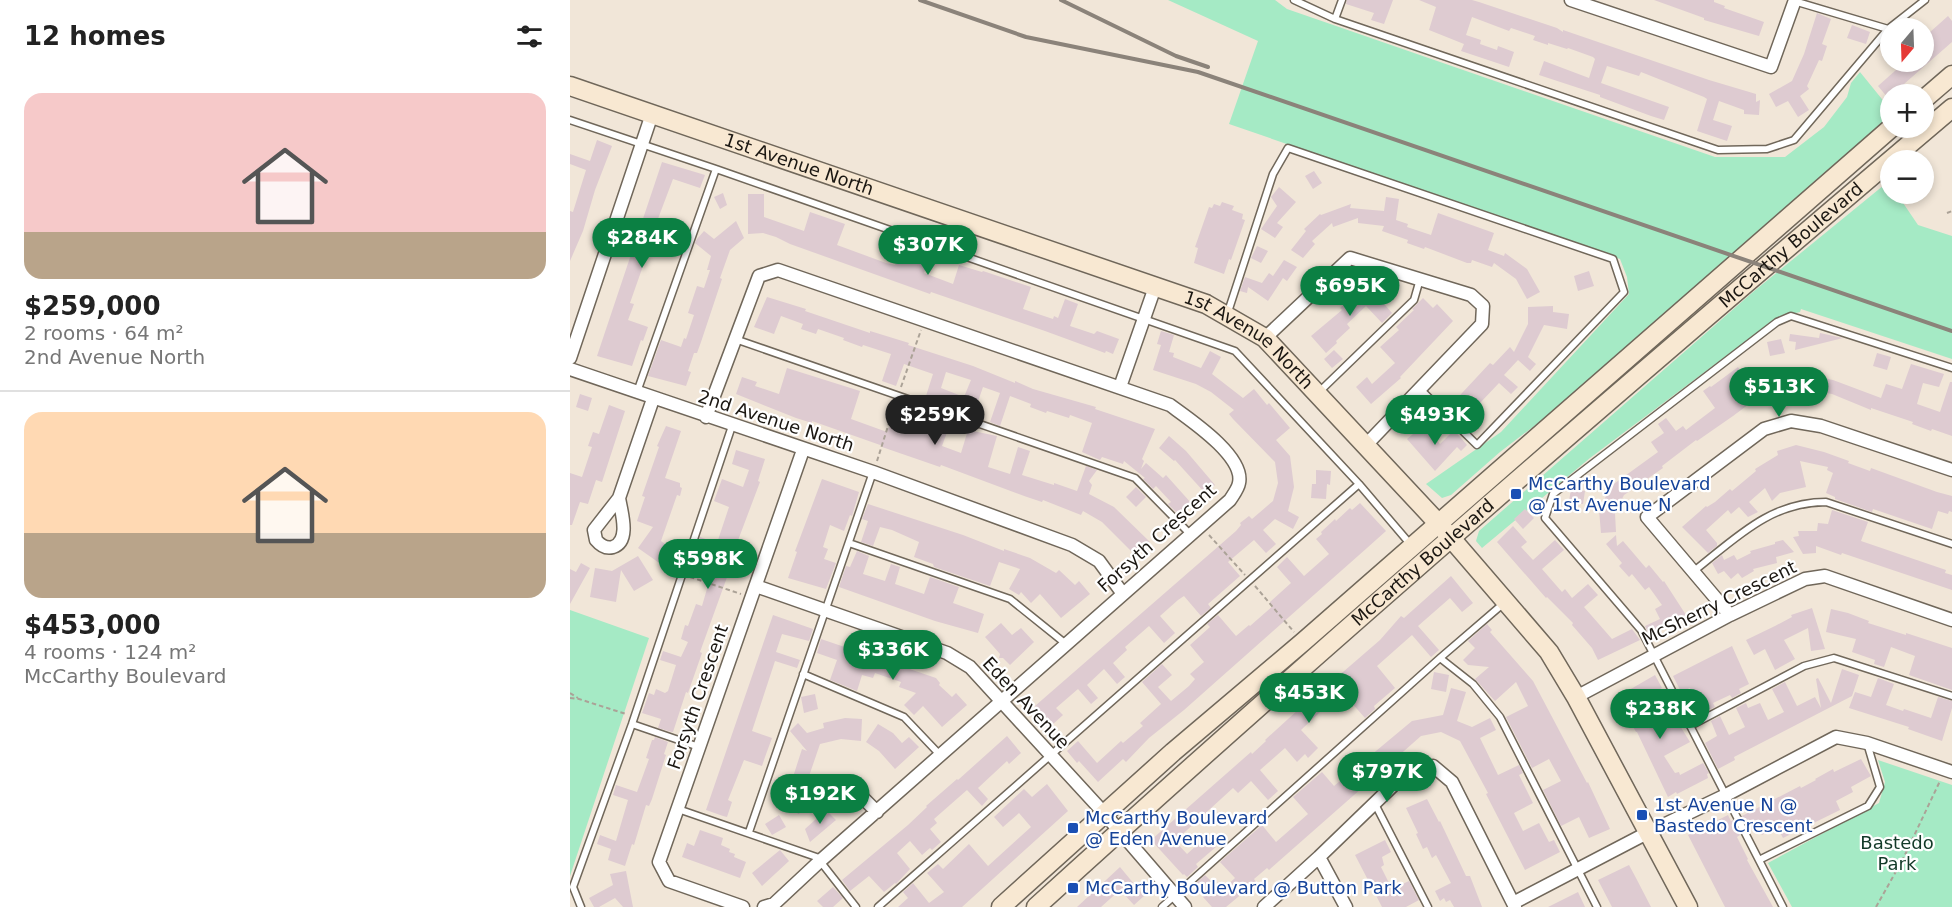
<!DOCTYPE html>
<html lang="en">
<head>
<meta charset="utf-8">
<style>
	:root { --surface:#fff; --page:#f6f6f6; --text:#222; --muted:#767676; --line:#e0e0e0; --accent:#0b8043 }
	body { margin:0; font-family:"DejaVu Sans",sans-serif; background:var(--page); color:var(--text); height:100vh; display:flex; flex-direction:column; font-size:22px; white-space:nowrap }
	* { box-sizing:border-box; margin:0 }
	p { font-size:20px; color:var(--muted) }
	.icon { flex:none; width:33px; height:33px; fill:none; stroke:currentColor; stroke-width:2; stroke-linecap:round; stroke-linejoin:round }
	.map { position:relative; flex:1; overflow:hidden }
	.side { display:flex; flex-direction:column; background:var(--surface); width:570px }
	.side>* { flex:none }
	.needle { width:39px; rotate:199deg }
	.controls { position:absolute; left:1310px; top:18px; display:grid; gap:12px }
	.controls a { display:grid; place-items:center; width:54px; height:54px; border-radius:50%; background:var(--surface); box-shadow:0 3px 9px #0003; font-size:30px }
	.price { position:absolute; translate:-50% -51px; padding:0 14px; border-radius:21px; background:var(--accent); color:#fff; font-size:20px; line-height:39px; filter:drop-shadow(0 2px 3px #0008) }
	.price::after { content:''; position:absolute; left:50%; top:36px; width:18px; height:14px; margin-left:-9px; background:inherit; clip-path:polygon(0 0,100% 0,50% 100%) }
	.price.current { background:#222; color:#fff }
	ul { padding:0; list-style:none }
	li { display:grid; align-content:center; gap:12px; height:318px; padding:0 24px }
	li+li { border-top:2px solid var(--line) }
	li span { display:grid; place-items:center; height:186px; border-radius:18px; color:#555 }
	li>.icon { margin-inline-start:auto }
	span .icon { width:108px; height:108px; fill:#fffc; stroke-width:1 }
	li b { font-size:26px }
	h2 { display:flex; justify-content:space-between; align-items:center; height:72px; padding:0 24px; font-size:26px }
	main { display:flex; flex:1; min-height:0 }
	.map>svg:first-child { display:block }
	.green { fill:#a5eac5 }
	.building { fill:#decbd1; fill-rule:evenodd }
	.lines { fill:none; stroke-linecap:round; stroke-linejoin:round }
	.lane-casing { stroke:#70675a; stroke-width:9 }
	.street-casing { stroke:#70675a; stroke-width:15 }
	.secondary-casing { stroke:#70675a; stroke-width:21 }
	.path { stroke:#aba297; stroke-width:2; stroke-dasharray:4.5 3; stroke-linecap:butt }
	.lane { stroke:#fff; stroke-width:6 }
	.street { stroke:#fff; stroke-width:12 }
	.secondary { stroke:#f8e8d2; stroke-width:18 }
	.rail { stroke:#8b837a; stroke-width:4 }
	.transit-dot { fill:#1a4fb4; stroke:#fff; stroke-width:2 }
	.labels { text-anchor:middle; stroke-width:4.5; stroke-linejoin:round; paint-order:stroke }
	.street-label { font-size:18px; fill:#1b1712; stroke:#fff }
	.transit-label { font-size:18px; fill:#164399; stroke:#fff; text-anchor:start }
	.park-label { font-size:18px; fill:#123a28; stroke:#fff }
</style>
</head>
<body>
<main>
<section class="side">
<h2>12 homes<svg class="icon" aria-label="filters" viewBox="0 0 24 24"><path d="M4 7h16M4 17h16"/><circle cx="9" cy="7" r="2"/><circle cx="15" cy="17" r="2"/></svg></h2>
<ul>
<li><span style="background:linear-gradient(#f6c9c9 75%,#b9a48a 0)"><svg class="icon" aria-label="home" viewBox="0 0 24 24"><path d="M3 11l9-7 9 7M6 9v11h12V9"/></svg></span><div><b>$259,000</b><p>2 rooms · 64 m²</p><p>2nd Avenue North</p></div></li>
<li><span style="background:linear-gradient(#ffd9b3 65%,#b9a48a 0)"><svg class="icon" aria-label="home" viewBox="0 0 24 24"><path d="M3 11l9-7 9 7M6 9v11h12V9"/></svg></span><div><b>$453,000</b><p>4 rooms · 124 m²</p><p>McCarthy Boulevard</p></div></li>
</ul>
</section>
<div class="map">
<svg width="1382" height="907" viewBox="0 0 1382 907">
	<rect width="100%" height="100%" fill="#f1e6d8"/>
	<path class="green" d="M598,0H705L717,9L1145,157H1215L1254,127L1277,97L1281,83L1290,72L1320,109V120L1045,364L930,452L881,495L872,498L856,484L931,432L1059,294L1057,277L1050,259L659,124L688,41Z
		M1319,181L1320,194H1327L1348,225L1382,236V359L1231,309L1230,312L1208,317L1020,458L912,548L906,541L909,531L1183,292Z
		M0,610L79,638L0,876Z
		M1308,760L1382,785V907H1222L1198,863L1309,803L1315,782Z"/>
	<path class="building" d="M777,0H823L814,24L801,20L804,13L776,4Z
		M849,0H902L909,2L987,28L993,32V30L1139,80L1186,94V102L1190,100L1189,115L1174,114V110L1149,101L1143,120L1162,126L1157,141L1127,131L1137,99L1134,97L1071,72L1069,76L1037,66L1031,83L1099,107L1094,120L1081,116L1030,97V95L969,75L974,61L1019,78L1025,59L1023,57L998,48L997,49L978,43V45L963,40L965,36L941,28L939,31L902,17L896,35L911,40L910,44L927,50L928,46L944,52L939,67L891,51L894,44L859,30L866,7Z
		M1084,0H1144V2L1155,6L1154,8L1194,22L1189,36L1134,20V18Z
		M1247,13L1261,19L1252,44L1257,46L1252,61L1249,60L1237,86L1239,89L1230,96L1239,110L1228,117L1218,101L1206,107L1199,94L1222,81L1234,54Z
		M1378,16L1382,21V42L1318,98L1308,86L1335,62H1353V25L1359,33Z
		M1282,25L1300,32L1296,44L1277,38Z
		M27,140L42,146L25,190L13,231L0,261V211L3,212L16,170L0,164V154L20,161Z
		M92,162L135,175L130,188L103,179L83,232L110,242L105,255L80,246L60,303L64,304L58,320L78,327L73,341L71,340L62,366L27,356Z
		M744,171L752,183L743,189L735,176Z
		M709,187L726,202L707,223L713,227L705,238L691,229L707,206L701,197Z
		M153,193L157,205L150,209L144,197Z
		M178,194H194V217L234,231L240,212L275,224L267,245L316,263L325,265L331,245L361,253L354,273L383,284L389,265L412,272L413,271L461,287L453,309L483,319L484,316L488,318L495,299L508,304L500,326L524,334L527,331L549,339L543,354L536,351L535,353L475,331L361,292L360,294L220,244L206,237L193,233L178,234Z
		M816,197L829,199L826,220L838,224L837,227L861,235L868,213L924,233L918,250L934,256L935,253L957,269L970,292L957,299L946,279L924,263L922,267L902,260L901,263H897L855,247L854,249L837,243L838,240L812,231L814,226L788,223V218L763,227L762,223L742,241L745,244L733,258L721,250L736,231L734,229L750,214L751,215L781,204L780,208L814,211Z
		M652,202L664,206L662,210L673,214L672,219L675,220L661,260L659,259L654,274L624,263L628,248L625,247L639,207L642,208L644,204L650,206Z
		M166,221L174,238L160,250L150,278L152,279L131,342L127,353H124L118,371L121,372L116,386L78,376L91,340L111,347L114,338L116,339L124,315L118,313L127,286L134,288L140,270H137L141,256L125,243L127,239L134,231L144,239Z
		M687,246L698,251L691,263L681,258Z
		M714,260L727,267L717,281L713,278L698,301L678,287L677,293L670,291L675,277L692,283L699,273L703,276Z
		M1019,271L1024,286L1008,291L1004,276Z
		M797,284L822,313L812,323L796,306L777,324L780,328L766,341L767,343L756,353L741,336L772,310L770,308Z
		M197,297L236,309L235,311L300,333V331L339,343L338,345L403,366L445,383V381L463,389L526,407L525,409L585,429L572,459L574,461L571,469L576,463L593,478L596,475L622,504L609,515L598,504L601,502L586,486L583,489L573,479L575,478L554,461L553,464L532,457L530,460L512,452L522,423L500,415L499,418L477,411L476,413L460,407L461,404L440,396L430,426L420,422L430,393L413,387L403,416L355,399L363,374L334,364L326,386L312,381L321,354L293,345L292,347L273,340L274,338L248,329L246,334L231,329L233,324L211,316L204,334L184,327ZM376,372L401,380L394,397L371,388Z
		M853,298L863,308L867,304L883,321L830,377L831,378L801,404L786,387L797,377L802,384L825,363L810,347L829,330L826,327L844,310L842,309Z
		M983,306V312L999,314L997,329L974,325L958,357L966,364L960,371L948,360L934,375L948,387L941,394L929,383L910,403L906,399L889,417L879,407L920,363L923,365L940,347L944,352L958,324V307Z
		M591,331L604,335L599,352L604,353L603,357L631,368L640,351L651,357L642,374L673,398L684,389L697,405L699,403L720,428L706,440L720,456L724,487L718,511L729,517L723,529L705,519L693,530L706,544L696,553L684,540L658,562L670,576L638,604L641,608L631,616L614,596L608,600L590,616L605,633L594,643L579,626L555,647L557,650L543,663L555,677L547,684L534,669L517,685L528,698L521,704L508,689L486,708L493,715L482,725L465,706L666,531L671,525L670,523L679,516L682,519L703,501L708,483L705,462L663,419L659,414L664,410L641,392L626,384L583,370L591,345L587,344Z
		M1250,333L1273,338L1225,350L1226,342L1219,341L1220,334L1249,338Z
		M1211,339L1215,353L1200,356L1197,342Z
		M764,350L773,359L762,368L754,359Z
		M1307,353L1321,357L1317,370L1303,366Z
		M1341,364L1374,374L1369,387L1353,383L1347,404L1370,412L1380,382H1382V436L1362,429L1361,431L1342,424L1343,422L1301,408V410L1262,394L1218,386L1205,390L1204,388L1177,402L1179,404L1163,416L1127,441L1126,440L1092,466L1093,468L1054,495L1045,513L1046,532L1031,533L1029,510L1041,486L1088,452L1081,442L1094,433L1088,424L1096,418L1106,431L1113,426L1116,430L1145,408L1133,391L1140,386L1141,387L1168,367L1176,381L1188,375L1189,378L1213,371L1220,372L1222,379L1223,372L1240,375L1263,380L1311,398L1316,384L1332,389Z
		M217,368L290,391L281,419L317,432L319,427L323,428L332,405L350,412L351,409L399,426L398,430L427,436L418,467L440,474L448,447L460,451L452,475L484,485V483L507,491L516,466L527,470L519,481L522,485L519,494L544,507L580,542L565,555L532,522L513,511L511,515L473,500L472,502L457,497L371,465L370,467L312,447L313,446L242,421V423L226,418L166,394L172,377L187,382L185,386L209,394ZM380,424L398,430L391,453L372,446Z
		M10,394L22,398L18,411L6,407Z
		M39,405L55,411L32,482L26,480L18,504L10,502L2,525H0V473L12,477L22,447L18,446L23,432L29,434Z
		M854,425L870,444L884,430L897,445L891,451L887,447L865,471L837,439Z
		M96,426L111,431L95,478L110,483V487L112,488L110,496L107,495L91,541L106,552L95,567L68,548L83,527L67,521L75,497L72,496L89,447L87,446Z
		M599,436L616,451L645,485L635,493L605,460L604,461L589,448Z
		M1226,445L1254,452L1279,461L1278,463L1300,471L1301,468L1367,492L1382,496V512L1379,511L1378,514L1368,511L1362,529L1303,509L1302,512L1265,499V497L1256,493L1263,473L1257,470L1258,467L1230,461L1236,487L1210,493L1202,501L1195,488L1179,502L1188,512L1178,517L1169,507L1161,514L1158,510L1136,530L1147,543V546L1138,553L1112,527L1136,506L1137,507L1145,502L1160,489L1162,491L1186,471L1185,469L1208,455L1207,451Z
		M166,450L195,459L188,481L190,482L167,543L169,544L130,652L132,653L118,693L116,692L103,732H102L88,728L91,719L72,713L79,693L84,695L86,689L95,693L98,691L106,665L90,660L93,651L111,657L118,642L111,639L115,625L118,626L126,604L132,606L143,568L124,561L128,550H126L130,537L147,543L159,507L144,501L152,479L173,487L179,470L162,464Z
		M746,470L761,471L760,485L757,484L756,499L741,498L742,484H746Z
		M252,479L289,492L282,516L280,515L274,531L260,525L253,547L258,549L254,559L266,563L256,589L218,578L227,552L225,551L227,546Z
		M566,487L576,497L566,507L556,497Z
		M1001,489L1015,491L1013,504L999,501Z
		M790,503L816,531L797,548L614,710L579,738L556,762L553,759L528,782L509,761L507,763L497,751L508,741L527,763L551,741L553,743L573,726L570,723L591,704L572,682L592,664L602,675L588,687L601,701L619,686L625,679L620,674L634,662L620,645L640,627L637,624L648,615L666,636L679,625L680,626L703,606L700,602L721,583L707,567L717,557L734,576L759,554L746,539L752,534L751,532L765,519L766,521L780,508L782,510Z
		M298,504L393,535L434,551V549L460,558L486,573L489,570L505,585L509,581L520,594L491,618L470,594L461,603L451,592L449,595L439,589L450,569L429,562L420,586L364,567L363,564L344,557L349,542L322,530L310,527L303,546L291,542L298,521L292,519Z
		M955,509L964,518L953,529L944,519Z
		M1262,510L1298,522L1291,541L1376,570L1375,573L1382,575V590L1272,553L1271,555L1246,546V553L1233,554L1223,537L1229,536L1228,531H1247L1248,523L1258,524Z
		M943,526L957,542L951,547L963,560L985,540L994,550L972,569L992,592L995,589L1002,598L1018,584L1028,595L1014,607L1042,639L1062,629L1070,640L1028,660L1022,648L1002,625L1003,623L977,597L976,598L927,542Z
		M1046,535L1047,546L1053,541L1076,568L1079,565L1093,582L1094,581L1116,615L1087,631L1088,635L1081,639L1075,626L1090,619L1085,609L1092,605L1079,587L1075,590L1062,574L1059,577L1049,566L1052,563L1036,544Z
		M1213,540L1224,552L1206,557L1207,563L1183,569L1184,571L1172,578L1168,573L1161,579L1154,571L1148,574L1142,563L1152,555L1154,560L1164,555L1167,560L1181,553L1180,551L1205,544V542Z
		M287,551L299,556L293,574L315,581L321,564L330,567L325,584L354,594L360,577L389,587L383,603L414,614L408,633L365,621L269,587L276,566L280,567Z
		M68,556L83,580L64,591L51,570L46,602L20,597L25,568L42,571Z
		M11,563L20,568L0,604V569L6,572Z
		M881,576L903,603L892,612L880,598L848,626L869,650L861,657L842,635L807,666L825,688L804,706L805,709L795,718L772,692L766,697L731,730L748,748L738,758L735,754L727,762L715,748L690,770L708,791L698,800L681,781L668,793L663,788L605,841L617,854L637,836L646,847L626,864L628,867L617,877L614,874L613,875L581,840L681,752L682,754L696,741L695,740L764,677L773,672L810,640L831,616L834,618Z
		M1242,608L1255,649L1241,651L1238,628L1214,640L1225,659L1205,670L1195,649L1184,655L1176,640L1205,626L1222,617L1221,615Z
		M1261,609L1278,613L1299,621L1298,623L1336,635V633L1382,648V690L1339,675L1345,656L1321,647L1314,667L1304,664L1305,660L1282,652L1286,639L1256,632Z
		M203,615L243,629L239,641L212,634L206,652L230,660L227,668L205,661L182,731L202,738L195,757L192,766L174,760L158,800L162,802L157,817L153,816L136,810Z
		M431,623L442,635L451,628L464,642L440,665L433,658H429L430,654L415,637Z
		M917,624L922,630L920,632L963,681L1017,783L1018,782L1040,829L1019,838L1009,817L991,826L973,790L991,781L979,759L962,768L936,717L958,706L946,682L925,701L905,679L919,667L898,665L893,660L905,648L898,641Z
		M251,639L366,678L370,683L369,685L382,697L386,693L397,705L372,727L353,706L344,715L334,705L346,693L329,687L331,682L305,673L303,678L292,675L287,691L260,680L267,660L247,653Z
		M1162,646L1179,684L1169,689L1171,693L1162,698L1160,695L1143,703L1145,707L1136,711L1127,691L1122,694L1120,688L1111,692L1103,676Z
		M1272,669L1289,675L1282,696L1164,757L1165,760L1148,769L1135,743L1147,736L1141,721L1150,716L1159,735L1175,727L1166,708L1176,703L1178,708L1190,703L1198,720L1214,712L1202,689L1215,682L1227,706L1245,697L1251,708L1246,679L1248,678L1261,703Z
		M864,672L879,675L876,692L861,689Z
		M1085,675L1092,688L1073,698L1075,701L1069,704L1079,724L1082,728L1104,716L1120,742L1094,756L1105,773L1109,772L1110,775L1133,763L1139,773L1137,774L1138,778L1107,794L1106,792L1098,797L1067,732H1066L1047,697Z
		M1308,678L1324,684L1316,705L1333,711L1334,709L1361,718L1368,697L1382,701V708L1372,741L1338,729L1339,727L1279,708L1285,692L1301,697Z
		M881,688L896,692L887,721L902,727L920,718L926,730L910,738L928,775L949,765L953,773L949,775L963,803L944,813L953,831L969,823L979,842L984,840L990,852L955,870L916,794L918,793L890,741L871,732L851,736L699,870L697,868L684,879L686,882L656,907H642L633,897L634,896L624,885L635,875L651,891L665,878L650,862L692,825L706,842L738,814L723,797L752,772L764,786L842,721L873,715Z
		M245,694L248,709L234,713L231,697Z
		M275,718L292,719L291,741L271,739L250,744L237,782L248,804L228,814L218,792L206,794L204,780L223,777L232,749L237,751L220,731L228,723L237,733L254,728L253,723Z
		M308,724L323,733L332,743L339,737L349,747L325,769L309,751L296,742Z
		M437,736L451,753L439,764L437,761L408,788L418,799L412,806L397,790L364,819L367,823L360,829L371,842L362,850L360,848L352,855L340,841L327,853L340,869L326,884L325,883L314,892L299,876L280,891L272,880L338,825L357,807L356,806L387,779L388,780Z
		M85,737L98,742L94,754L96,755L82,799L79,806L76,805L64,845L62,844L55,866L38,860L41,849L27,844L30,835L46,841L58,800L43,795L46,785L67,792L79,759L76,758L82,740H84Z
		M1291,759L1301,776L1281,787L1283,792L1266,801L1270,810L1213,838L1207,827L1192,835L1186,825L1179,830L1172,816L1230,786L1231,788L1246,780L1245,779L1263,769L1264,772Z
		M477,784L498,811L392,907H328L338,898L333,892L343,883L359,903L374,892L357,873L368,864L373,869L399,844L418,866L461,827L449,813L433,827L424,817L454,789L462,797Z
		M857,799L869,822L870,821L896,876H900L912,907H884L880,900L876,902L874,898L870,901L865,891L881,883L866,855L862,858L857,847L853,849L846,834L848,833L836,808Z
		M256,810L266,820L240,842L235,829Z
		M209,815L216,827L202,835L195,824Z
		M1158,815L1161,821L1163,820L1170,835L1167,837L1178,859L1177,860L1203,907H1155L1118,835Z
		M130,830L153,838L151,845L160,849L159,852L165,854L164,857L176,862L170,878L112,857L117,843L124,846Z
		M815,840L821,852L812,857L814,865L811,867L822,889L839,881L849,900L836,907H812L785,855Z
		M210,850L219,861L192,886L182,873Z
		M1059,865L1066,878L1081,907H1042L1028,880Z
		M550,867L574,896L564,905L550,890L531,907H507Z
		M56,871L63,907H53L45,898L29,907H24L19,898L43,885L40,874Z
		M263,887L273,898L263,907H253L247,901Z
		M1008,892L1015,907H978Z"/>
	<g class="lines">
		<defs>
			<path id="lane" d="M724,0L765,19L1148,150L1197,149L1224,140L1318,29L1355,0
				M1224,1L1318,29
				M765,19L772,0
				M0,120L146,169L665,351L789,484L841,545
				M657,315L703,174L718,148L1043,259L1054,292L907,445L850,389
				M165,339L565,478L620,534
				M67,392L146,169
				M748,393L844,300L850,279
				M279,543L440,599L496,644
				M1124,571C1166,538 1200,502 1256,502L1382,544
				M870,658L903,684L930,717L1027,907
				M233,674L334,717L371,756
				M62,724L129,747
				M1120,726L1234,666L1264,658L1382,696
				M805,804L858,907
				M108,809L252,859
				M179,832L303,472
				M1189,860L1298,806L1310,787L1297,743
				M250,861L286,907
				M11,907L3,887L62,724L162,426
				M308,907L789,484
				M592,907L870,658L934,603
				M1213,907L1071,630L975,518L983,494L1207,322L1221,316L1382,368"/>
			<path id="street" d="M1001,0L1201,67L1225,0
				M695,338L780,258L901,295L913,306L912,324L796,445
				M0,358L82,114
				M0,369L303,472L502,545L529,561L553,594
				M550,387L585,287
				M136,417L189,276L208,270L600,405C619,419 675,456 669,483C668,489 663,495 660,500L250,861L204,904L194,907
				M49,498C51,511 61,541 43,547C36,549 31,546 26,540L24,530L49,498L83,399
				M186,586L377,653L400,667L534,813L615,907
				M1160,615L1077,517L1194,429L1221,421L1251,426L1382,470
				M1006,697L1160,615L1235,579L1255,576L1382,620
				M285,790L307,812
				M749,857L776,907
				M943,903L1079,832L1156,795L1266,737L1297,743L1382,772
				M173,907L99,881L89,862L233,450
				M694,907L749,857L837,772L863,766L882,782L945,907"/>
			<g id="secondary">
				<path id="s1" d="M0,86L636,304L695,338L868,523L979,652L1006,697L1118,907"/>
				<path d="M1353,100L1382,75"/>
				<path d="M431,907L603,752L733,642L1321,128"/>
				<path id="s2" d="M466,907C766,634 1073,370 1382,108"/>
			</g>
		</defs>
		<use href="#lane" class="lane-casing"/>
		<use href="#street" class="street-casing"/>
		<use href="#secondary" class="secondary-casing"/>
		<path class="path" d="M1377,213L1382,211
			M331,387L351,330
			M307,461L325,404
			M639,535L675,575
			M120,577L171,594
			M685,586L724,632
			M0,693L8,698
			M0,698L9,699L56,714
			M1306,907L1333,859L1370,781"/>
		<use href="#lane" class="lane"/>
		<use href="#street" class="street"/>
		<use href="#secondary" class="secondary"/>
		<path class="rail" d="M350,0L456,37L628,72L1382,331
			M491,0L606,56L638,67"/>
	</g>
	<g class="transit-dot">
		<rect x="940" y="488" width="12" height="12" rx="3"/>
		<rect x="1066" y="809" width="12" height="12" rx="3"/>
		<rect x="497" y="822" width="12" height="12" rx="3"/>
		<rect x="497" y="882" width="12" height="12" rx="3"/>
	</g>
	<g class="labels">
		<g class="street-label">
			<text dy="6" stroke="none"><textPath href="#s1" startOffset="242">1st Avenue North</textPath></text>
			<text dy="6" stroke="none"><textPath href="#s2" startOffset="1004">McCarthy Boulevard</textPath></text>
			<text dy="6" stroke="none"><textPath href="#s1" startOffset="728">1st Avenue North</textPath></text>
			<text transform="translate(206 421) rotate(18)" y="6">2nd Avenue North</text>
			<text transform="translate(587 538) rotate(-42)" y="6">Forsyth Crescent</text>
			<text dy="6" stroke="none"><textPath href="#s2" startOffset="518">McCarthy Boulevard</textPath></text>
			<text transform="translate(1149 603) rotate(-26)" y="6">McSherry Crescent</text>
			<text transform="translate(128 697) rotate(-71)" y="6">Forsyth Crescent</text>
			<text transform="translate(456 703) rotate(47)" y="6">Eden Avenue</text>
		</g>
		<g class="transit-label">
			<text x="958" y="490">McCarthy Boulevard<tspan x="958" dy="21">@ 1st Avenue N</tspan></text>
			<text x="1084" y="811">1st Avenue N @<tspan x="1084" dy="21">Bastedo Crescent</tspan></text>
			<text x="515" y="824">McCarthy Boulevard<tspan x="515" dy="21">@ Eden Avenue</tspan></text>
			<text x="515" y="894">McCarthy Boulevard @ Button Park</text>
		</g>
		<g class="park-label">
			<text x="1327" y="849">Bastedo<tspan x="1327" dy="21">Park</tspan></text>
		</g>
	</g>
</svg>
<div class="controls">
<a><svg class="needle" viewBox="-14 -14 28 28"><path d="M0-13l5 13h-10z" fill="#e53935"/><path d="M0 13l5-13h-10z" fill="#767676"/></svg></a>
<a>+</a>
<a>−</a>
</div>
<b class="price" style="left:72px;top:269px">$284K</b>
<b class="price" style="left:358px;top:276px">$307K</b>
<b class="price" style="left:780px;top:317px">$695K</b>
<b class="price" style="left:1209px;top:418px">$513K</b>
<b class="price current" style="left:365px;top:446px">$259K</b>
<b class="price" style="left:865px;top:446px">$493K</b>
<b class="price" style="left:138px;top:590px">$598K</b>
<b class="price" style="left:323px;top:681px">$336K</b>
<b class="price" style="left:739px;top:724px">$453K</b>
<b class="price" style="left:1090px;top:740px">$238K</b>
<b class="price" style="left:817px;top:803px">$797K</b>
<b class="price" style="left:250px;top:825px">$192K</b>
</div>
</main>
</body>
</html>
